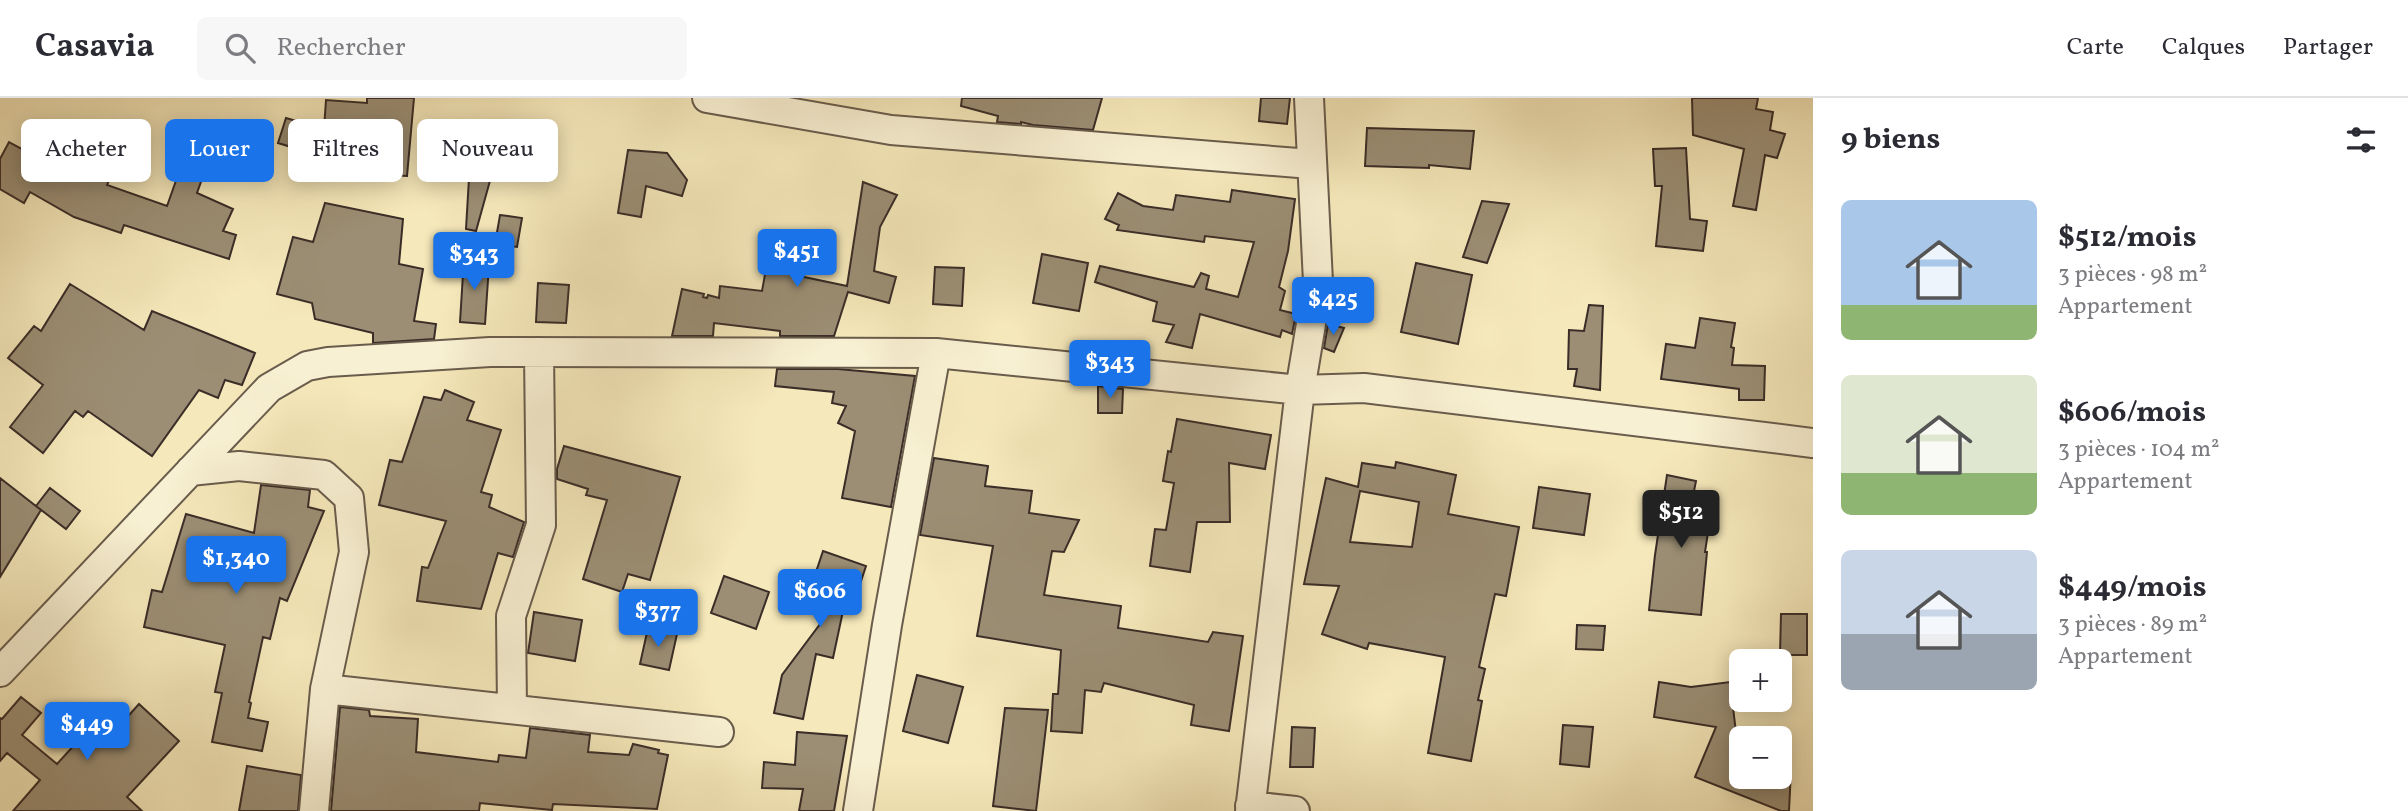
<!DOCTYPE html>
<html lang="fr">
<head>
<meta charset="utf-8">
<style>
	:root { --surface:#fff; --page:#f7f7f7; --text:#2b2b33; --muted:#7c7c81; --line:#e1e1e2; --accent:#1a73e8 }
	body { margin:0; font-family:Vollkorn,serif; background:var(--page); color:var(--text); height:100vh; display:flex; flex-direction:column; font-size:26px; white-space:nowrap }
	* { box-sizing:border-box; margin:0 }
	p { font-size:23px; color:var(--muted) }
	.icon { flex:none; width:38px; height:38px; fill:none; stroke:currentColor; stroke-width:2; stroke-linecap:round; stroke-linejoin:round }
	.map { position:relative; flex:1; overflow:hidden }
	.side { display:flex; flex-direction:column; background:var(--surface); width:595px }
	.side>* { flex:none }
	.top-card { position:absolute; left:21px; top:21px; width:665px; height:63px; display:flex; gap:14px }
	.buttons { position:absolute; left:1729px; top:551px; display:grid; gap:14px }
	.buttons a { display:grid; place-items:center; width:63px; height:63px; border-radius:10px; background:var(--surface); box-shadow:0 4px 18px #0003; font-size:35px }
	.price { position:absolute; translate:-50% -60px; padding:0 16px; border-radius:7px; background:var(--accent); color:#fff; font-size:23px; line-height:46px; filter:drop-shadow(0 2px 4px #0008) }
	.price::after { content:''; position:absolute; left:50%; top:42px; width:21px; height:16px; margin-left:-10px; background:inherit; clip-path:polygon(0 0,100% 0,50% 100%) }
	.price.on { background:#222; color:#fff }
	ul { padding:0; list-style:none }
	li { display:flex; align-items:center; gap:21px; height:175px; padding:0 28px }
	li span { display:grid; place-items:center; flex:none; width:196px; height:140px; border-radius:10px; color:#555 }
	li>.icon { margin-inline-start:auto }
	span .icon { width:84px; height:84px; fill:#fffc; stroke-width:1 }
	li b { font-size:30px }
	h2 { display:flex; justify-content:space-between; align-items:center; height:84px; padding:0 28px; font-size:30px }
	.tag { padding:0 24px; border-radius:10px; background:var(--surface); box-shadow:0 4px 18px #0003; font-size:24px; line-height:63px }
	.tag.on { background:var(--accent); color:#fff }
	header { display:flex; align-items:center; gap:42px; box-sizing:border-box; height:98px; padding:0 35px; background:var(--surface); border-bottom:2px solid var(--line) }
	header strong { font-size:33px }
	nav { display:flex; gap:38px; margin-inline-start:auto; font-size:24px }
	.search { width:490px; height:63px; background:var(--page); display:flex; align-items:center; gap:18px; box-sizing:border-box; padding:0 24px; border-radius:10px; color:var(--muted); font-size:26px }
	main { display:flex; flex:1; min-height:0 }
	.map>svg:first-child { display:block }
	.building { fill:#9b8e74; stroke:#3a2d28; stroke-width:2; fill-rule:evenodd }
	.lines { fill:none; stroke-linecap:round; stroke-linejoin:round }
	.minor-casing { stroke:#695c4c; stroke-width:32 }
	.minor { stroke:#f8f0d2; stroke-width:28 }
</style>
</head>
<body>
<header>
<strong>Casavia</strong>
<div class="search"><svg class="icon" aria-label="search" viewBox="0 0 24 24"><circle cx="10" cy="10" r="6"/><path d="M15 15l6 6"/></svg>Rechercher</div>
<nav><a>Carte</a><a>Calques</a><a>Partager</a></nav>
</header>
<main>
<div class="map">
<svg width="1813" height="713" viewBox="0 0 1813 713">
	<rect width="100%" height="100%" fill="#f5e8ba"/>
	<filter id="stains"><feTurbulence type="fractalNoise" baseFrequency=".00286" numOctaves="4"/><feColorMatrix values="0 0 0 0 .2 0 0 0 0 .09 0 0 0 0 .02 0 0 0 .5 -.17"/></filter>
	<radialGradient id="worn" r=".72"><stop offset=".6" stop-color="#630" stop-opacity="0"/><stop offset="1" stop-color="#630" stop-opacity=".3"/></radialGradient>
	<path class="building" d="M367,0H414L407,78L325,74L327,60L278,45L286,20L324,31L326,2L367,5Z
		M962,0H1102L1093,32L1033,27L1021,24V26L997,24L998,18L961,8Z
		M1261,0H1290L1287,26L1259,23Z
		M1692,0H1758L1756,11L1773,14L1770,32L1785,36L1777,60L1765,57L1756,112L1733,108L1744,51L1693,37Z
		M1367,30L1474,33L1470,71L1429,67V70L1365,68Z
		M106,32L127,41L107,87L167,108L188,49L211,56L197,95L233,111L223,133L236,137L229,161L124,127L121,135L74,119L30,94L24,105L0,91V61L9,44L55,69L59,62L87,77Z
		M471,46L498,54L476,133L466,131Z
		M1686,50L1690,121L1707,123L1703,153L1656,148L1662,88H1655L1653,51Z
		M628,52L667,55L687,82L682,98L646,88L641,119L618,115Z
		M863,84L897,97L880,129L874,173L896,179L889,205L848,194L834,238H780V233L714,225L713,238H672L682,191L704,196L703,199L707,200L708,197L719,200L720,188L762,193L766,171L847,188Z
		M1232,92L1295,101L1288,153L1279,189L1285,193L1280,212L1296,216L1292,236L1282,232L1280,239L1200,216L1192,250L1166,244L1174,227L1153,223L1157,204L1095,184L1100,168L1194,189L1201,175L1209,178L1206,191L1238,199L1254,144L1205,138L1204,144L1117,132L1119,127L1105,121L1118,95L1143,108L1173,112L1176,97L1230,104Z
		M1482,103L1509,106L1487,165L1463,159Z
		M325,105L403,121L399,166L423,171L414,223L436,226L434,241L373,245V235L315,221L312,205L277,196L293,139L313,144Z
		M500,117L522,120L517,149L495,146Z
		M1042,156L1088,165L1079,213L1033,205Z
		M464,160L489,167L485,226L460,224Z
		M1416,165L1472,177L1458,246L1401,234Z
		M935,169L964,170L962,208L933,206Z
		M538,185L569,187L566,225L536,224Z
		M70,186L144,232L152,213L255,255L242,287L225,282L218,300L199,292L152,358L88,313L83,319L75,313L43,355L10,329L43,287L8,260L34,228L41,233Z
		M1589,207L1603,208L1600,292L1574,288L1577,271H1568L1569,232L1584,233Z
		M1700,220L1735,225L1731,249L1734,250L1732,267L1765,268L1764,302H1739V291L1661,281L1666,246L1695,250Z
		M1328,226L1344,230L1334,254L1324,250Z
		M777,271H838L915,278L891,409L842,400L855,333L838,325L846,308L832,305L834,294L775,288Z
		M1098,288L1123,291L1122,315H1098Z
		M445,292L474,304L467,322L501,332L481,394L492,397L489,409L524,424L513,459L498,455L481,511L417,503L422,469L428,470L446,423L379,407L390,362L402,364L424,299L441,302Z
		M1177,321L1271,337L1265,371L1229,365L1230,424H1197L1190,474L1150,468L1155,431L1166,432L1174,385L1163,383L1168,353L1171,354Z
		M564,348L680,379L650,482L628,476L622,494L583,481L607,402L586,397L588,391L557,381V371Z
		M934,360L988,368L985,388L1032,393L1029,415L1079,422L1064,454L1052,453L1044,497L1121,508L1118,530L1208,544L1213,534L1243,538L1229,633L1191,627L1194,607L1104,585L1101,594L1085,592L1082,635L1051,633L1053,596H1058L1061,552L977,538L993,448L920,437Z
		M1396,364L1456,377L1448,416L1519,429L1506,498L1495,496L1479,569L1485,571L1478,602L1482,603L1471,663L1428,655L1445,559L1369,545L1367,551L1322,536L1339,488L1304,486L1326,380L1358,389L1362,365L1395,370ZM1360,393L1419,404L1412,449L1350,444Z
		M1667,377L1696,383L1693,398L1713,401L1705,454H1707L1701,517L1649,512L1655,457Z
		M0,380L41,412L0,479Z
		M261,387L310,392L308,409L324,413L287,503L280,500L270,541L263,539L249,604L251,605L248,620L268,624L262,653L212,644L222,595L215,594L225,547L144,529L152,492L162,494L186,416L254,435Z
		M1539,389L1590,396L1584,437L1533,430Z
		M50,390L80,413L66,431L36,408Z
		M823,453L866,468L850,516L843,513L833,560L816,556L803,621L774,615L782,577L832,510L807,501Z
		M724,478L769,494L756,531L711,515Z
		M534,514L582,522L575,563L528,555Z
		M1781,516H1807V557H1780Z
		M1577,527L1605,528L1603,552L1576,551Z
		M648,530L677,536L669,572L640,566Z
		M917,577L963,589L948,645L903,633Z
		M1659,584L1691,589L1730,584L1737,643L1734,652L1741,655V679H1780V671L1791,672L1789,713H1781L1695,679L1716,629L1654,619Z
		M21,599L41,615L22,637L57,666L97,622L113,635L139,606L179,643L127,699L142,713H13L40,682L7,655L0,663V620L2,621Z
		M340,609L369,612L370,618L418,621L416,654L498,664L499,657L526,660L530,630L590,637L588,654L629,657L633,646L659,652L658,655L668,657L657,711L553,706L552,712L480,705L479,713H331Z
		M1005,610L1048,612L1036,713L993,708Z
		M1563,627L1593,629L1589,669L1560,666Z
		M1292,629L1315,630L1313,669H1290Z
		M797,634L847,638L834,713H799L803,691L762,690L764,664L795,667Z
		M247,668L301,677L298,713H239Z"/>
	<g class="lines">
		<defs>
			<path id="minor" d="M707,0L891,32L1311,66
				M190,373L239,368L324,377L349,400L354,454L325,591L314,713
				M0,574L269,290L307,268L328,264L490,254L936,255L1300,292L1364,290L1813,345
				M325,591L719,634
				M512,611L511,518L541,427L539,254
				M1250,708L1295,713
				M858,713L887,527L936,255
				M1250,713L1300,292L1318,184L1309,0"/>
		</defs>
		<use href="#minor" class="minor-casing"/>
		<use href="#minor" class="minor"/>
	</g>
	<rect width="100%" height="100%" filter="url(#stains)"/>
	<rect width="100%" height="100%" fill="url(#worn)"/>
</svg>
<div class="buttons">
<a>+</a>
<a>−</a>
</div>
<b class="price" style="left:797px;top:191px">$451</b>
<b class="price" style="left:474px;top:194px">$343</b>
<b class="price" style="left:1333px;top:239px">$425</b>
<b class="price" style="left:1110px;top:302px">$343</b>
<b class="price on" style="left:1681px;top:452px">$512</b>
<b class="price" style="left:236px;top:498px">$1,340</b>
<b class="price" style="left:820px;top:531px">$606</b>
<b class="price" style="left:658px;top:551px">$377</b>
<b class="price" style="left:87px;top:664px">$449</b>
<div class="top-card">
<a class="tag">Acheter</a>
<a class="tag on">Louer</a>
<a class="tag">Filtres</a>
<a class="tag">Nouveau</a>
</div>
</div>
<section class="side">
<h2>9 biens<svg class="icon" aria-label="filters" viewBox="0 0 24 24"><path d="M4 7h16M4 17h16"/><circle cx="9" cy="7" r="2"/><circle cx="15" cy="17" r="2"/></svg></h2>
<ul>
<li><span style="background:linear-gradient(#a9c7e8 75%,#8fb573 0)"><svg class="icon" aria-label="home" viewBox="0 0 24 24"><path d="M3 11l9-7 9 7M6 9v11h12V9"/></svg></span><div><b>$512/mois</b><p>3 pièces · 98 m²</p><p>Appartement</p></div></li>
<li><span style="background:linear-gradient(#dfe7d0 70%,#8fb573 0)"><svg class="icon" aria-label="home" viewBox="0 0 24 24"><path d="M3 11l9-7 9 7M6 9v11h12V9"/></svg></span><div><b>$606/mois</b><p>3 pièces · 104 m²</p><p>Appartement</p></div></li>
<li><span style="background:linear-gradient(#c9d6e8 60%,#9aa5b1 0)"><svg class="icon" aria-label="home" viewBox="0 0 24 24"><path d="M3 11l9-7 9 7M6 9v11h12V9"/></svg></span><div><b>$449/mois</b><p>3 pièces · 89 m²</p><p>Appartement</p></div></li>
</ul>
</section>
</main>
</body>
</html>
